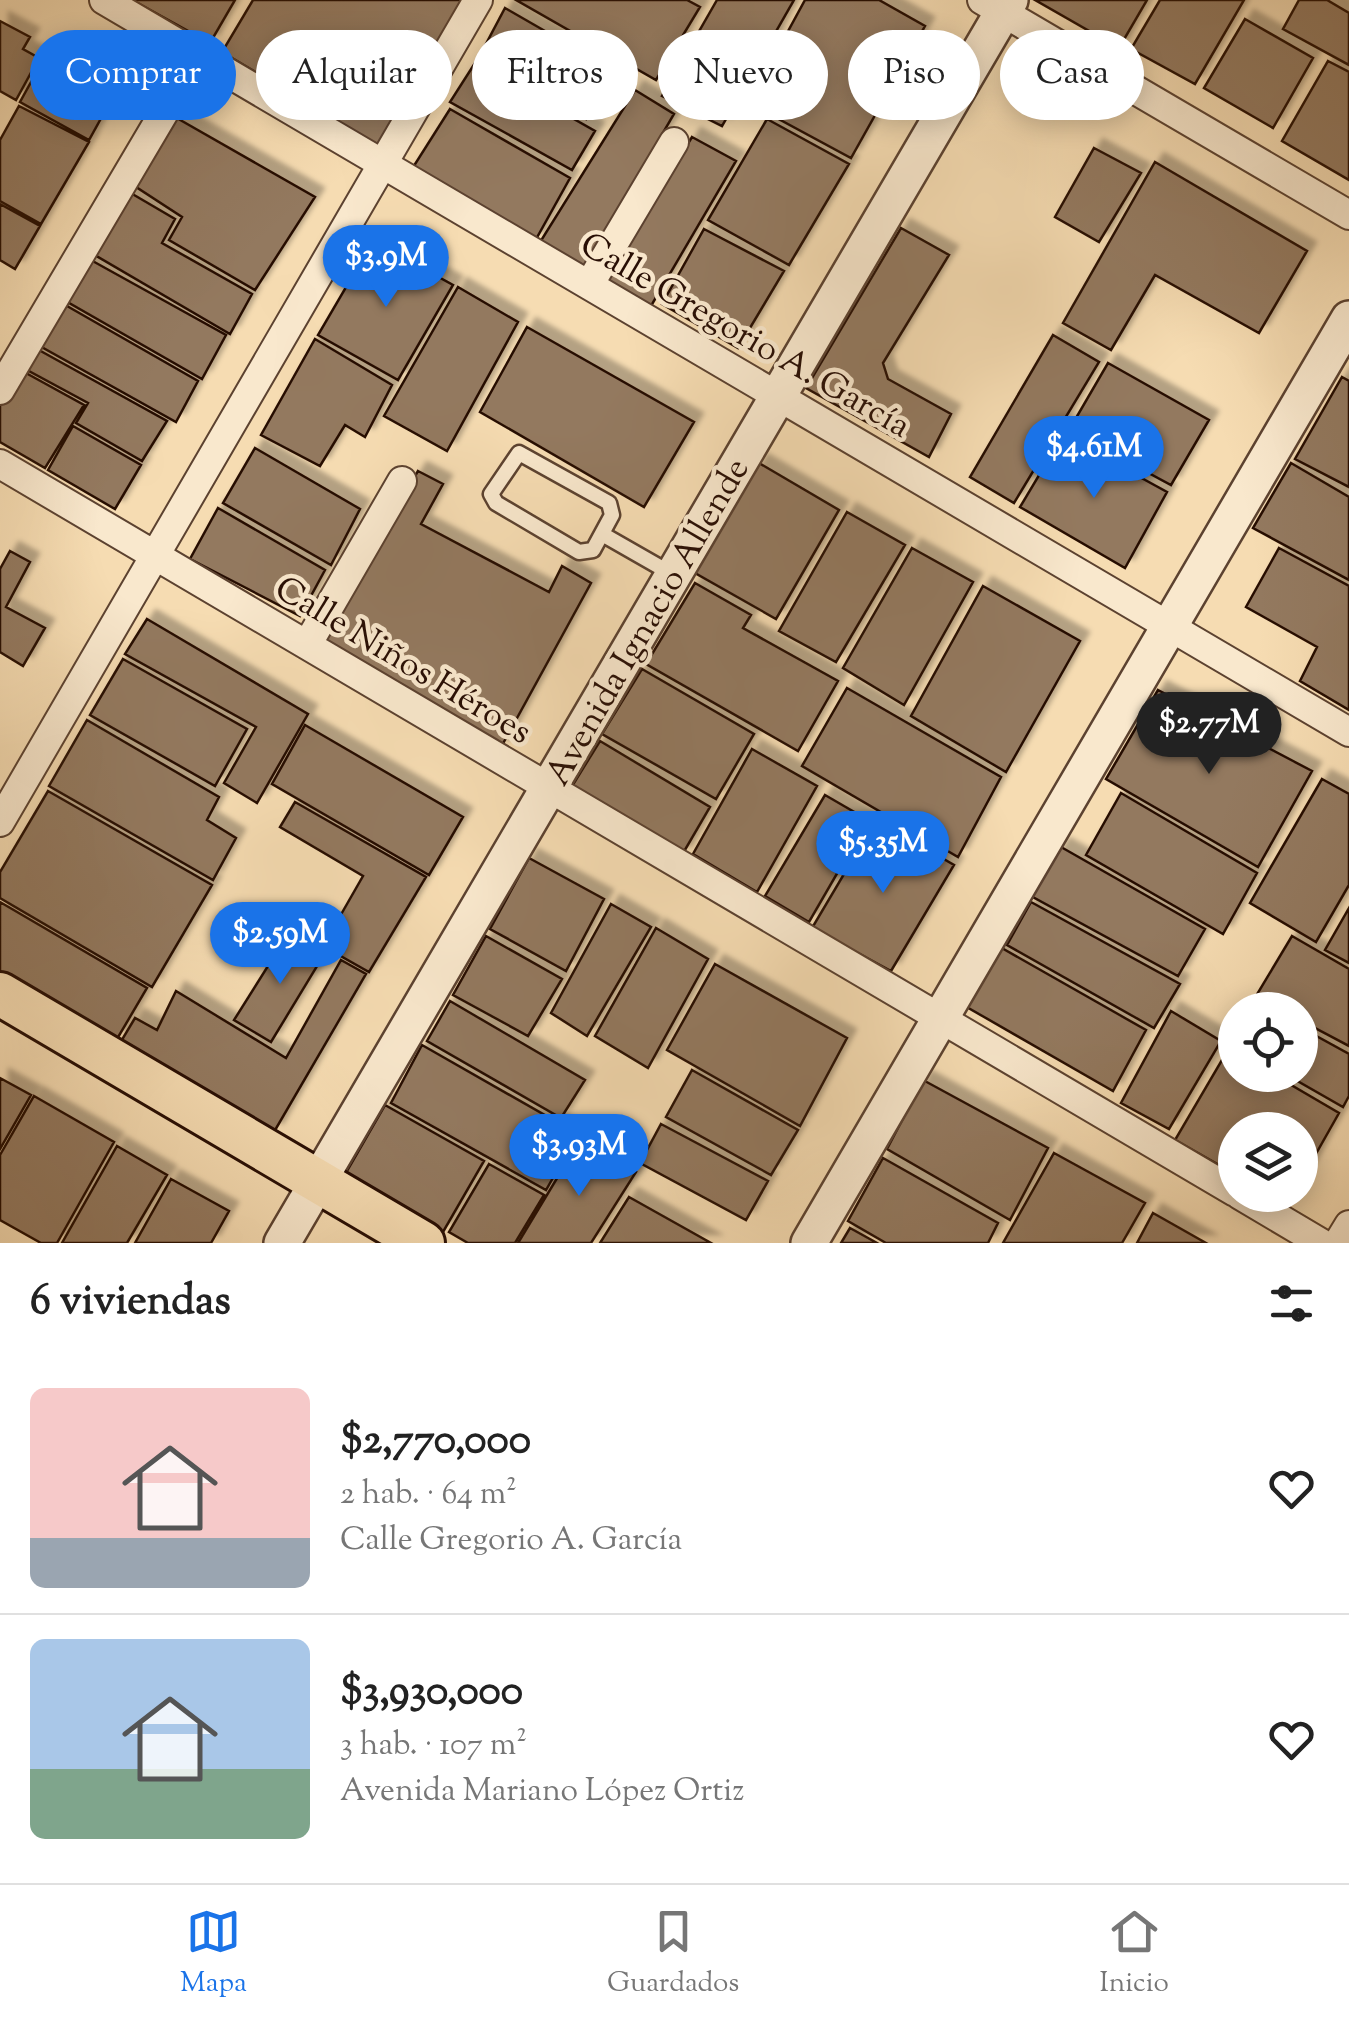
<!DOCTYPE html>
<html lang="es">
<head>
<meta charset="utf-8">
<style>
	:root { --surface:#fff; --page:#f2f2f2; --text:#222; --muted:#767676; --line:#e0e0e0; --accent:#1a73e8 }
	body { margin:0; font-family:"Sorts Mill Goudy",serif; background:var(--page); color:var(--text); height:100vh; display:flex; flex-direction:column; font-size:38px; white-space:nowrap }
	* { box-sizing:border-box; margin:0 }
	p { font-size:32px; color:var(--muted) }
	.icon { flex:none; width:55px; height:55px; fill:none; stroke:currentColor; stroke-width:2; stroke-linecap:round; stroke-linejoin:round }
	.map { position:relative; height:1243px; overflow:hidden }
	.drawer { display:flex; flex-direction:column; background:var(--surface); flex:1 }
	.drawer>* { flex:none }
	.banner { position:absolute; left:30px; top:30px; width:1290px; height:90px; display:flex; gap:20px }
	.fabs { position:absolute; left:1218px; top:992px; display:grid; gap:20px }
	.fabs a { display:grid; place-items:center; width:100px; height:100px; border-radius:50%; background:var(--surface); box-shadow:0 5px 25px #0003; font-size:50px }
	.price { position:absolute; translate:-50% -85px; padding:0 22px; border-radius:35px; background:var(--accent); color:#fff; font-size:32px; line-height:65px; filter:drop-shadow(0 2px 5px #0008) }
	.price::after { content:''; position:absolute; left:50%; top:60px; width:30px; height:22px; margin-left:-15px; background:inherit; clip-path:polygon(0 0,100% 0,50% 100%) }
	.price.current { background:#222; color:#fff }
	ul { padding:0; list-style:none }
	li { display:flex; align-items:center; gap:30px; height:250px; padding:0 30px }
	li+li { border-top:2px solid var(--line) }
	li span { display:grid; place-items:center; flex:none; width:280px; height:200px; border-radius:15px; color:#555 }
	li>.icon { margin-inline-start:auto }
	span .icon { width:120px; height:120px; fill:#fffc; stroke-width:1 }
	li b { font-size:42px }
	h2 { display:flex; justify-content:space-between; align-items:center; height:120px; padding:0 30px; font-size:42px }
	.pill { padding:0 35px; border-radius:45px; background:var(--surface); box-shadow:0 5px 25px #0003; font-size:35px; line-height:90px }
	.pill.current { background:var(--accent); color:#fff }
	.dock { display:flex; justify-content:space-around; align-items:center; height:140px; border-top:2px solid var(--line); background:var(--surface); font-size:28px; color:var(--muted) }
	.dock a { display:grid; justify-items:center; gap:5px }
	.dock .current { color:var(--accent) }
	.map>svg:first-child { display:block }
	.building { fill:#93795e; stroke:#280e04; stroke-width:2.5; filter:url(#shadow) }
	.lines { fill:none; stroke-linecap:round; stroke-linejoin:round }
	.service-casing { stroke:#5c4230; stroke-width:19 }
	.minor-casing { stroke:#5c4230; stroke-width:32 }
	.tertiary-casing { stroke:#5c4230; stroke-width:40 }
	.primary-casing { stroke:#280e04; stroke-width:48 }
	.service { stroke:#f9e8cd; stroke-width:14 }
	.minor { stroke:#f9e8cd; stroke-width:28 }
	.tertiary { stroke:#f9e8cd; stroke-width:35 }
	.primary { stroke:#f6dcb2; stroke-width:42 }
	.labels { text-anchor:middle; stroke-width:9; stroke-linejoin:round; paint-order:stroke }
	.street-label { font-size:35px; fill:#280e04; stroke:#f9e8cd }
</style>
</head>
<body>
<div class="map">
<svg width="1349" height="1243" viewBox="0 0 1349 1243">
	<defs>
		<filter id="shadow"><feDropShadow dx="9" dy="-9" stdDeviation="2.5" flood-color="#0004"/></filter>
	</defs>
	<rect width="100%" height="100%" fill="#f6dcb2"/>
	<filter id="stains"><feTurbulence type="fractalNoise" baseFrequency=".002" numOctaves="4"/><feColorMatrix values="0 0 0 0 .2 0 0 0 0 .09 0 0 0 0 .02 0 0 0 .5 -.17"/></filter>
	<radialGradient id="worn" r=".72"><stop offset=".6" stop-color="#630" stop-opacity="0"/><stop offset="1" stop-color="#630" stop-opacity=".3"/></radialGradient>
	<path class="building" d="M132,0H235L210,43Z
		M253,0H468L380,147L222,52Z
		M516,0H687L700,7L656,80Z
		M717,0H794L722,126L662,96Z
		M805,0H879L925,26L851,158L749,103Z
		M1035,0H1147L1119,48Z
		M1160,0H1244L1195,84L1131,49Z
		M1299,0H1327L1349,13V65L1283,29Z
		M505,8L611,69L586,119L478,59Z
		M1245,19L1313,58L1273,128L1204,88Z
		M0,21L30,37L23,49L39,58L16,100L0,91Z
		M51,46L120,84L89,140L20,102Z
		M1328,61L1349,72V180L1282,141Z
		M475,63L595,131L572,170L450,102Z
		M635,90L674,114L582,272L537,247Z
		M19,106L89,142L41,224L0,201V140Z
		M450,109L570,178L535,241L410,172Z
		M168,113L315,197L255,290L169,240L182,217L130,183Z
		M767,119L849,164L789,265L708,220Z
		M692,137L736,161L651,306L606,279Z
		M1094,148L1141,173L1099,242L1055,217Z
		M1155,162L1307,251L1259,333L1155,275L1111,350L1063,323Z
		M129,192L175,219L162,243L252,294L230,334L93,254Z
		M0,204L40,226L15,269L0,260Z
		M901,228L949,255L883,363L888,379L951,414L929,457L806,388Z
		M704,229L784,271L738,348L662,304Z
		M373,241L453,285L398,380L318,335Z
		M89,259L226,335L202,379L64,300Z
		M458,287L518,322L447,451L384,416Z
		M60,302L198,381L176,422L38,345Z
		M527,327L694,422L644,507L480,412Z
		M1053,335L1099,362L1014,503L970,477Z
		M315,339L392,385L365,437L345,425L320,466L261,435Z
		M28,344L167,421L142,461L76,423L88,403L16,364Z
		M1108,363L1209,420L1171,485L1069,430Z
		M15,367L84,405L45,468L0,442V393Z
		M1342,377L1349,381V487L1295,459Z
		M73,426L141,465L115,509L48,470Z
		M1063,435L1167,492L1125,568L1020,507Z
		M255,448L360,509L331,565L223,503Z
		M759,463L839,510L776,619L695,573Z
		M1291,463L1349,497V580L1253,528Z
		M418,471L443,484L421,524L549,592L562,566L591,583L500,749L316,643Z
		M218,508L325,570L300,616L190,559Z
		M847,512L905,545L836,662L779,631Z
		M912,548L973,582L904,705L843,668Z
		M1279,548L1349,586V710L1300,681L1317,647L1246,607Z
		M10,551L30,562L6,607L45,628L23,666L0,652V569Z
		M695,583L751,615L743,628L838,681L798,751L646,664Z
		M983,586L1080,641L1006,772L911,716Z
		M147,619L308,714L257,803L224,783L256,727L125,654Z
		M123,659L247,729L215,786L90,715Z
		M642,669L754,734L716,799L602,734Z
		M847,688L1001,777L958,857L802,766Z
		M1158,690L1312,771L1258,867L1106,779Z
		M87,720L219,797L207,820L236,838L213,880L49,786Z
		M305,725L463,817L429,875L272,784Z
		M600,741L710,807L682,855L569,791Z
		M752,749L817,786L757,892L693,854Z
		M1322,779L1349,794V885L1316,942L1250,903Z
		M48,791L212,885L152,987L0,898V872Z
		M1121,793L1257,873L1223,934L1086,855Z
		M825,795L868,820L809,922L765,896Z
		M295,802L426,877L369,972L323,946L363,876L280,827Z
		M876,820L954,865L891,971L812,928Z
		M1061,847L1205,929L1178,976L1031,896Z
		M529,858L604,899L566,971L490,929Z
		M0,902L147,988L117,1039L0,973Z
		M1031,902L1180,984L1154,1028L1007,945Z
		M611,904L651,927L587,1036L551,1013Z
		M1349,908V963L1325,950Z
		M656,928L708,959L648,1068L595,1036Z
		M290,931L325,953L271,1042L234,1020Z
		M486,936L562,979L528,1036L453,995Z
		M1292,936L1349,969V1046L1300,1020V1010H1282L1256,996Z
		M1000,947L1146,1030L1113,1091L965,1006Z
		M341,960L366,974L274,1132L120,1043L135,1018L157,1030L176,991L286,1058Z
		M715,964L847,1038L800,1126L667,1050Z
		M450,1001L585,1080L561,1118L427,1041Z
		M1171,1011L1221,1041L1169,1129L1121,1103Z
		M1300,1027L1349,1054V1096L1343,1107L1287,1075H1300Z
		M422,1045L578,1134L546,1190L391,1103Z
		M1229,1048L1235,1052V1075H1274L1339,1113L1300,1182V1130H1235V1174L1175,1140Z
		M692,1070L798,1130L771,1175L666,1117Z
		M0,1078L31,1095L0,1149Z
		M923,1080L1048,1148L1010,1220L887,1149Z
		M34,1096L114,1142L57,1243H41L0,1220V1155Z
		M385,1105L484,1161L443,1232L344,1176Z
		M661,1124L768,1181L746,1220L640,1163Z
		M580,1140L636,1172L591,1243H518Z
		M117,1146L167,1175L127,1243H62Z
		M1054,1153L1145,1203L1122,1243H1003Z
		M883,1158L998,1223L988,1243H886L848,1221Z
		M489,1164L544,1195L515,1243H468L449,1232Z
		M171,1179L229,1211L211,1243H135Z
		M629,1197L711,1243H600Z
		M1153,1213L1206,1243H1137Z
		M850,1228L877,1243H841Z"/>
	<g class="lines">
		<defs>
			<path id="service" d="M519,453L609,503L612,515L593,550L579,552L496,503L491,494Z
				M602,534L672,574"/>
			<path id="minor" d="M104,0L1349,732
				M982,0L1349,215
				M589,285L674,142
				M0,390L198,55
				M0,464L1235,1192
				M307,645L402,481
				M0,822L478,0
				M1240,1195L1321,1243
				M1338,1243L1349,1225"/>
			<path id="tertiary" d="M282,1243L1010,0
				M809,1243L1349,319"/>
			<path id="primary" d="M0,994L423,1243"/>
		</defs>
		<use href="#service" class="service-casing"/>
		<use href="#minor" class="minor-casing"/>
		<use href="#tertiary" class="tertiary-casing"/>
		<use href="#primary" class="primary-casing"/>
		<use href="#service" class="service"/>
		<use href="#minor" class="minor"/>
		<use href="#tertiary" class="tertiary"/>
		<use href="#primary" class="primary"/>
	</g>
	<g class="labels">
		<g class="street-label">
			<text transform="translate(746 334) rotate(30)" y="12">Calle Gregorio A. García</text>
			<text transform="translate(646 621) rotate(-60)" y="12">Avenida Ignacio Allende</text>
			<text transform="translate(404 659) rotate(31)" y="12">Calle Niños Héroes</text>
		</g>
	</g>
	<rect width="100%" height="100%" filter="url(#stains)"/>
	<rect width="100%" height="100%" fill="url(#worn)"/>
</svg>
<div class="fabs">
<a><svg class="icon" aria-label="locate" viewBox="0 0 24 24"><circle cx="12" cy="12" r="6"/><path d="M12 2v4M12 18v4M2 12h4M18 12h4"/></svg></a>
<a><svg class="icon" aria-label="layers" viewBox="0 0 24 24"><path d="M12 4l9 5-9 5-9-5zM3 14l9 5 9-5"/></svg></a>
</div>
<b class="price" style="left:386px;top:310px">$3.9M</b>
<b class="price" style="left:1094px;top:501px">$4.61M</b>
<b class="price current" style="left:1209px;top:777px">$2.77M</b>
<b class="price" style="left:883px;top:896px">$5.35M</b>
<b class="price" style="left:280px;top:987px">$2.59M</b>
<b class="price" style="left:579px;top:1199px">$3.93M</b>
<div class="banner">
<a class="pill current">Comprar</a>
<a class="pill">Alquilar</a>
<a class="pill">Filtros</a>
<a class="pill">Nuevo</a>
<a class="pill">Piso</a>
<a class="pill">Casa</a>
</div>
</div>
<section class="drawer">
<h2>6 viviendas<svg class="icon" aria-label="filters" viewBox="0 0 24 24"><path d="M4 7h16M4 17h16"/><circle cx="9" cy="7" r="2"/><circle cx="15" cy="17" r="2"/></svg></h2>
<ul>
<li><span style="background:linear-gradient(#f6c9c9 75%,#9aa5b1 0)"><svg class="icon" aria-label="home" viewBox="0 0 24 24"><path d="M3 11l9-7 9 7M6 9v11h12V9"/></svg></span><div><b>$2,770,000</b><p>2 hab. · 64 m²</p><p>Calle Gregorio A. García</p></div><svg class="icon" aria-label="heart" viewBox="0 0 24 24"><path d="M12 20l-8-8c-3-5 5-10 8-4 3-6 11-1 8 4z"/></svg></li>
<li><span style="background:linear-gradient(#a9c7e8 65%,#7fa58c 0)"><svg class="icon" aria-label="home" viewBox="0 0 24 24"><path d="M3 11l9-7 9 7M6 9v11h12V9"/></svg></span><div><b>$3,930,000</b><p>3 hab. · 107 m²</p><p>Avenida Mariano López Ortiz</p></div><svg class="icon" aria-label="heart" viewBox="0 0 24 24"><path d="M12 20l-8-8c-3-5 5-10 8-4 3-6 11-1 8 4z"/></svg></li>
</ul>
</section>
<nav class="dock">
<a class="current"><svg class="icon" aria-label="map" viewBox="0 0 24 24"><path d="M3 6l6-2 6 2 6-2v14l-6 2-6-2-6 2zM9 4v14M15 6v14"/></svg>Mapa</a>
<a><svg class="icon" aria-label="saved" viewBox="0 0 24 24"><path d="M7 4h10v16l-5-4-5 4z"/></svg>Guardados</a>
<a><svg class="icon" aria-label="home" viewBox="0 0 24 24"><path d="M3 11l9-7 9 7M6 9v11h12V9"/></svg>Inicio</a>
</nav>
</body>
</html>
